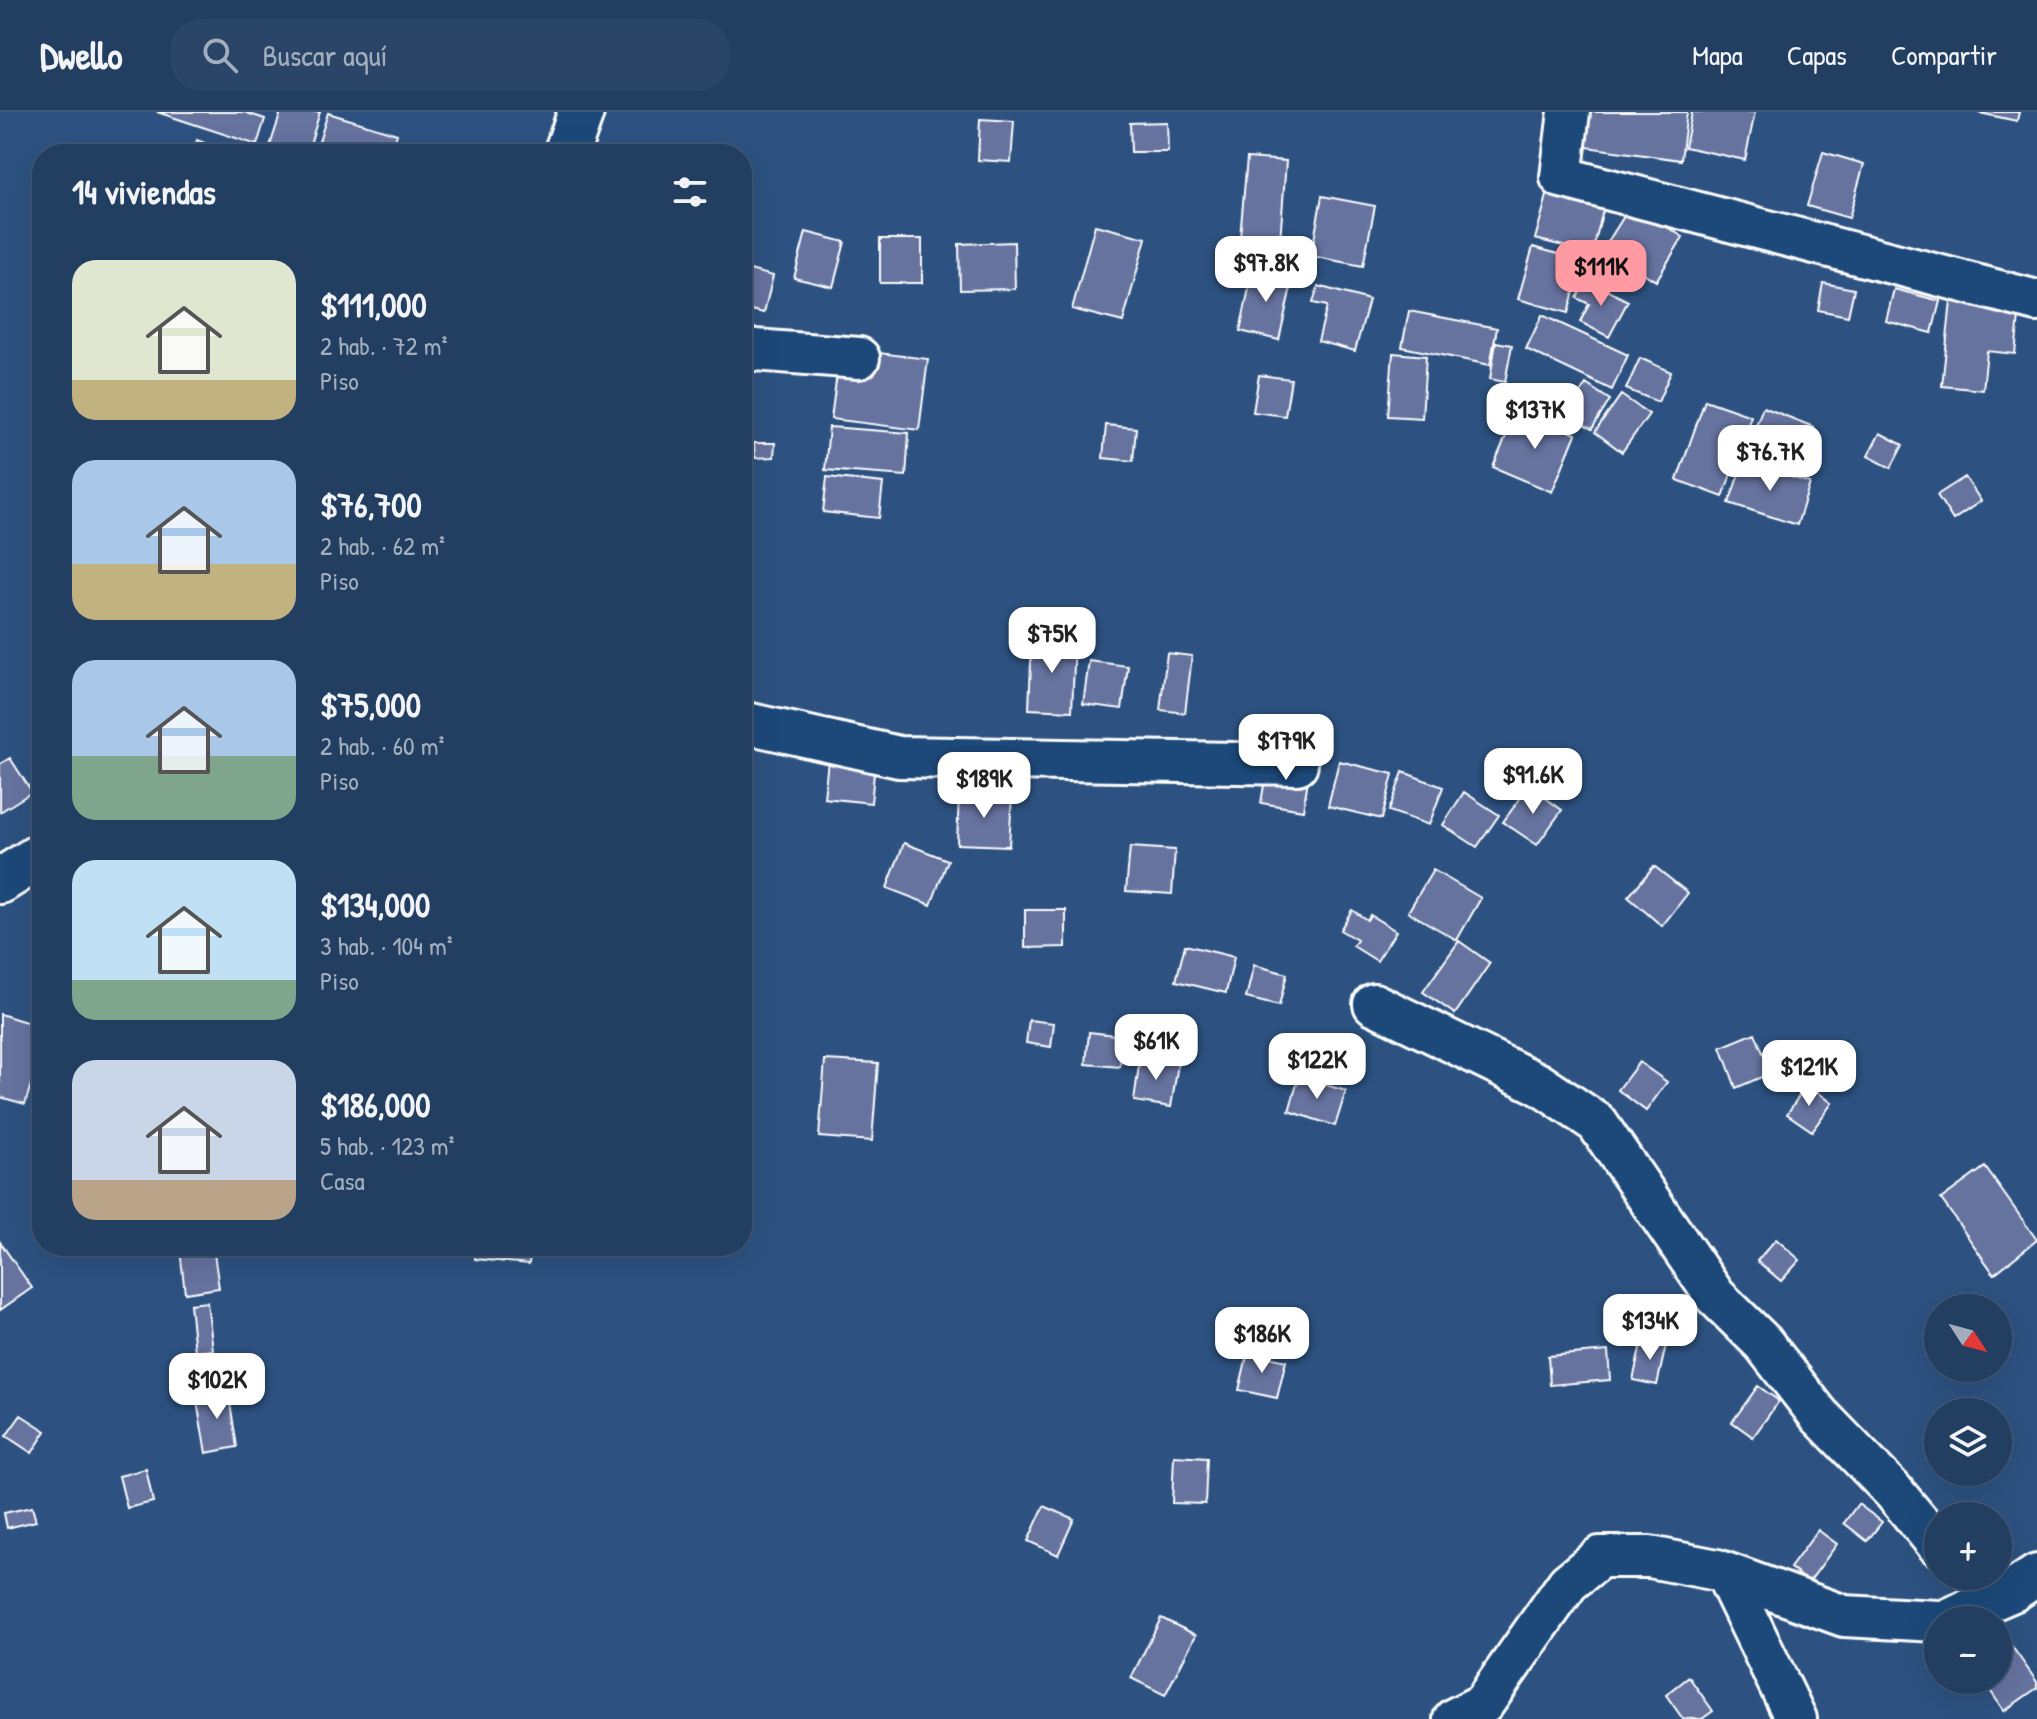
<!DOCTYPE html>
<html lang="es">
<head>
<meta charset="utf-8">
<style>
	:root { --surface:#223e61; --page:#2a4567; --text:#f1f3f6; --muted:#a2aebd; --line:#3f5776; --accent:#ff9aa2 }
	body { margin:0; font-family:"Patrick Hand",sans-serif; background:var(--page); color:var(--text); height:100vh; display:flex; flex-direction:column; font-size:30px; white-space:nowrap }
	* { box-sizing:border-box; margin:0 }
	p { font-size:26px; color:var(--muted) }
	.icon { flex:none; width:44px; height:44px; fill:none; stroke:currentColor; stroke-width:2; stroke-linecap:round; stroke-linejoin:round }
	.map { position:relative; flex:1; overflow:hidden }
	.sheet { position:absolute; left:32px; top:32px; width:720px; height:1112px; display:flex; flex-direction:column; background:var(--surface); border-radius:32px; box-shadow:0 8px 32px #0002,0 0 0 2px var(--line) }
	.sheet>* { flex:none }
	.needle { width:52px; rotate:126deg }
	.buttons { position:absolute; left:1924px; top:1182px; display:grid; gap:16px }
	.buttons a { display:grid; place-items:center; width:88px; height:88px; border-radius:50%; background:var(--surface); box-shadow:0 8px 32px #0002,0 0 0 2px var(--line); font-size:40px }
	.price { position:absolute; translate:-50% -68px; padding:0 18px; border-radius:16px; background:#fff; color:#222; font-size:26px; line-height:52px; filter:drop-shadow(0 2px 4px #0008) }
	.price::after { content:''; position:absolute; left:50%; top:48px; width:24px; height:18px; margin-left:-12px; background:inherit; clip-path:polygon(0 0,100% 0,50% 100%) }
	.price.current { background:var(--accent); color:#111 }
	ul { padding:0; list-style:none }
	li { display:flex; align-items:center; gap:24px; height:200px; padding:0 40px }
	li span { display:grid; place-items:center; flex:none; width:224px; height:160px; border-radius:24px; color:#555 }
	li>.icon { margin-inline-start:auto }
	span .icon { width:96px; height:96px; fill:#fffc; stroke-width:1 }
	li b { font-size:34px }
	h2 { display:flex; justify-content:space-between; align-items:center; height:96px; padding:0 40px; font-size:34px }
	header { display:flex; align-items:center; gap:48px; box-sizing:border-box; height:112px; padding:0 40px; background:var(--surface); border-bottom:2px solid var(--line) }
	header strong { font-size:38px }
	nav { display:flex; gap:44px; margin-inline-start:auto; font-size:28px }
	.search { width:560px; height:72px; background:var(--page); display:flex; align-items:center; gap:20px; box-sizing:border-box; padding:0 28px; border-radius:32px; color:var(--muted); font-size:30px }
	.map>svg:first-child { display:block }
	.building { fill:#66739f; stroke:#fff; stroke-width:2 }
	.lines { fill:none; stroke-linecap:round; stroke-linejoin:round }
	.minor-casing { stroke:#fff; stroke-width:46 }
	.secondary-casing { stroke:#fff; stroke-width:50 }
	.minor { stroke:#1f4a7a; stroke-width:40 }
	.secondary { stroke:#1f4a7a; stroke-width:44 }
</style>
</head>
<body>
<header>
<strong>Dwello</strong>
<div class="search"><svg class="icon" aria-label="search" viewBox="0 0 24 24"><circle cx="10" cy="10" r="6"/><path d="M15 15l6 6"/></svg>Buscar aquí</div>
<nav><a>Mapa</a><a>Capas</a><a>Compartir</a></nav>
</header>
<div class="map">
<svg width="2037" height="1607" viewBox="0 0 2037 1607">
	<rect width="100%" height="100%" fill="#2d5281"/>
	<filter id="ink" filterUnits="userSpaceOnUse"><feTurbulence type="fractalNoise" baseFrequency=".0125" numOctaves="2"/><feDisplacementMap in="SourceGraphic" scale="16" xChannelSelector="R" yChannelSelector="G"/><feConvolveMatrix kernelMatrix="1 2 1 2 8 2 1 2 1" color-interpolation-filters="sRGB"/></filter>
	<g filter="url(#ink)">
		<path class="building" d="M157,0H244L265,7L257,33Z
			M281,0H320L307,42L270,34Z
			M1590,0H1687L1681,48L1586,35Z
			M1692,0H1755L1745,48L1685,35Z
			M1975,0H2019L2017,9Z
			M328,1L397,22L391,42H315Z
			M980,7L1014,9L1011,50L978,48Z
			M1167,10L1168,40H1131L1130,11Z
			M197,28L220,37L218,42H192Z
			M1823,40L1864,52L1849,106L1807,94Z
			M1247,46L1286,49L1280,129L1240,125Z
			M1550,73L1606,87L1592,141L1535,127Z
			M1322,84L1375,94L1363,154L1311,144Z
			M1631,93L1683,125L1656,169L1604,136Z
			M1095,113L1146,126L1123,210L1072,197Z
			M806,120L845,130L833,175L794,166Z
			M880,127H922V171H880Z
			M1014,130L1015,177L960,178L959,132Z
			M1533,135L1583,149L1568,201L1518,187Z
			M742,156L773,164L764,201L742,196Z
			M1253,157L1293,166L1279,228L1240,219Z
			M1586,168L1628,189L1609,225L1580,210L1589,192L1577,186Z
			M1823,171L1854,177L1848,204L1818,198Z
			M1318,174L1369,188L1355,239L1318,229L1327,194L1313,191Z
			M1894,177L1940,189L1932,221L1886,209Z
			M1951,189L2020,195L2015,242L1987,239L1983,278L1942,274Z
			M1409,199L1497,216L1490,253L1402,235Z
			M1542,203L1628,243L1612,278L1526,237Z
			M1496,230L1512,233L1505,270L1490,267Z
			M871,240L928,247L919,318L831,307L837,261L868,265Z
			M1393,241L1426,244L1422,306L1388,304Z
			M1640,246L1671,260L1658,290L1626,277Z
			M1259,263L1291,267L1285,304L1253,300Z
			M1586,272L1610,288L1592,317L1568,302Z
			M1621,283L1649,302L1622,340L1595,320Z
			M1705,288L1751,304L1723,385L1677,368Z
			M1763,295L1814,315L1798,359L1746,339Z
			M1517,298L1576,322L1552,380L1493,355Z
			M1106,313L1136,316L1133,349L1103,346Z
			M829,315L909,321L906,364L825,358Z
			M1880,321L1903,333L1891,356L1868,344Z
			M754,331H775L774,345L755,346Z
			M1743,350L1810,371L1797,413L1729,391Z
			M827,365L883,371L879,406L823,400Z
			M1965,365L1981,389L1953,408L1937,383Z
			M1032,527L1075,528L1072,599L1029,597Z
			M1167,541L1192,544L1185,601L1160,598Z
			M1089,549L1128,554L1122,597L1083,592Z
			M830,629L877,633L871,691L824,686Z
			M1269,643L1311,650L1303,698L1261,691Z
			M10,646L32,680L0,700V652Z
			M1339,649L1393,662L1382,707L1328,694Z
			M1403,660L1443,675L1429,713L1389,699Z
			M1529,674L1562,698L1537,733L1503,710Z
			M1464,680L1499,703L1477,735L1443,713Z
			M959,681L1012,684L1009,734L957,732Z
			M904,731L948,748L931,793L887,776Z
			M1130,735L1175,738L1172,782L1126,779Z
			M1654,754L1688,781L1662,814L1628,785Z
			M1433,758L1481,786L1457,828L1408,800Z
			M1025,798H1066V835L1025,836Z
			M1352,798L1367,808L1370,803L1396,819L1377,849L1353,834L1357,828L1340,818Z
			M1459,829L1490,851L1455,902L1423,880Z
			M1185,833L1234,845L1226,881L1176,869Z
			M1254,853L1287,862L1279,894L1246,886Z
			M0,902L42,915V937L25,992L0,985Z
			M1029,908L1054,911L1051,935L1026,931Z
			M1089,920L1123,924L1120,955L1086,952Z
			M1755,921L1771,961L1736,976L1721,935Z
			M1140,946L1178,952L1171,995L1134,989Z
			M825,948L878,951L872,1029L819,1025Z
			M1639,950L1667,970L1646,999L1618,978Z
			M1299,965L1346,979L1335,1014L1289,999Z
			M1807,972L1832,991L1812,1019L1787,1002Z
			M1985,1055L2037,1128L1994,1162L1941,1087Z
			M1776,1127L1800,1148L1781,1169L1757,1149Z
			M0,1130L32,1176L0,1198Z
			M213,1134L219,1176L185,1181L180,1138Z
			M476,1134H531L529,1152L475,1147Z
			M207,1190L213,1238L195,1240L190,1192Z
			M1642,1228L1666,1233L1657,1273L1633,1268Z
			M1608,1239L1610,1268L1550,1273L1548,1244Z
			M1248,1240L1286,1249L1277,1286L1239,1278Z
			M1758,1274L1779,1289L1753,1325L1732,1310Z
			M228,1278L237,1335L206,1341L196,1284Z
			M21,1303L46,1319L32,1341L6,1324Z
			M1174,1344L1207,1346L1205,1392L1172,1391Z
			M146,1357L153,1390L127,1396L119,1364Z
			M1858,1392L1882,1410L1867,1429L1844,1411Z
			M1044,1394L1074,1407L1058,1443L1028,1429Z
			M32,1395L36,1409L7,1416L4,1401Z
			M1818,1418L1837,1432L1809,1470L1790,1456Z
			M1161,1506L1196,1523L1165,1583L1131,1566Z
			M2006,1526L2037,1570V1576L2004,1599L1983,1568H1998V1532Z
			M1689,1565L1713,1599L1702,1607H1683L1666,1583Z"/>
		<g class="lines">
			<defs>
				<path id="minor" d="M1569,0L1561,65L2037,189
					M742,237L859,246
					M742,610L899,645L1297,652
					M1374,892L1539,972L1597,1011L1715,1184L1763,1231L1819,1303L1893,1379L1938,1433
					M1726,1462L1796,1607
					M1946,1508L2013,1479L2037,1463
					M1454,1607L1483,1592L1568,1471L1600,1445H1650L1717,1458L1844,1504L1938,1509"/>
				<path id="secondary" d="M566,42L581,0
					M0,769L42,743"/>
			</defs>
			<use href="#minor" class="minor-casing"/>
			<use href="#secondary" class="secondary-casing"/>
			<use href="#minor" class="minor"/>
			<use href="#secondary" class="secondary"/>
		</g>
	</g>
</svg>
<div class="buttons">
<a><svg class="needle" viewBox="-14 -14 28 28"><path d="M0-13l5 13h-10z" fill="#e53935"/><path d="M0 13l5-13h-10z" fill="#a2aebd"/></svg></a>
<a><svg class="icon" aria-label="layers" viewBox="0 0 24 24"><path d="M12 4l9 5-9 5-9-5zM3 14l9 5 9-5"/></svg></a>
<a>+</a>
<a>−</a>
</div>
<b class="price" style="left:1266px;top:192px">$97.8K</b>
<b class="price current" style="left:1601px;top:196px">$111K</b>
<b class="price" style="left:1535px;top:339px">$137K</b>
<b class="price" style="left:1770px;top:381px">$76.7K</b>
<b class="price" style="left:1052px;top:563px">$75K</b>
<b class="price" style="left:1286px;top:670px">$179K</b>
<b class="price" style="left:1533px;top:704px">$91.6K</b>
<b class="price" style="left:984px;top:708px">$189K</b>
<b class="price" style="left:1156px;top:970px">$61K</b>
<b class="price" style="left:1317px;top:989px">$122K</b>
<b class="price" style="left:1809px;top:996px">$121K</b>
<b class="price" style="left:1650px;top:1250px">$134K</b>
<b class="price" style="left:1262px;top:1263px">$186K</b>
<b class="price" style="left:217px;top:1309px">$102K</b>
<section class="sheet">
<h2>14 viviendas<svg class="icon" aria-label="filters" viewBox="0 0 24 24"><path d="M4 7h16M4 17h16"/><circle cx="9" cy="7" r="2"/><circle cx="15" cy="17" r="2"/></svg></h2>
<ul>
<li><span style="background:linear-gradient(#dfe7d0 75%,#c2b280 0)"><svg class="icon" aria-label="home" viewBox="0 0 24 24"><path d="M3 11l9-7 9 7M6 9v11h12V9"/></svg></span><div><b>$111,000</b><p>2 hab. · 72 m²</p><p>Piso</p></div></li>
<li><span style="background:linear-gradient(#a9c7e8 65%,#c2b280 0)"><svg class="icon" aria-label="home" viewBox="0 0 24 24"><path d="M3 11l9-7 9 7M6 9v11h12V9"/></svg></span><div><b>$76,700</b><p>2 hab. · 62 m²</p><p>Piso</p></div></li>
<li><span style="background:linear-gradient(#a9c7e8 60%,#7fa58c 0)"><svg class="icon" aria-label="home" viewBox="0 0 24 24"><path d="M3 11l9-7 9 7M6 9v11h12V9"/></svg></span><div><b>$75,000</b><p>2 hab. · 60 m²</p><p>Piso</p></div></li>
<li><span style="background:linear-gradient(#bfe0f5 75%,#7fa58c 0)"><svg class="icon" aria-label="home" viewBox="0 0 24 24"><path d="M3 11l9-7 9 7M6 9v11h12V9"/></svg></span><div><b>$134,000</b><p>3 hab. · 104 m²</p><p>Piso</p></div></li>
<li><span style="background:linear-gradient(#c9d6e8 75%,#b9a48a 0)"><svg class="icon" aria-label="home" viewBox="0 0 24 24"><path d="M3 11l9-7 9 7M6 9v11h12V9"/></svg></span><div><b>$186,000</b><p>5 hab. · 123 m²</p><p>Casa</p></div></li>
</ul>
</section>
</div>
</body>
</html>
